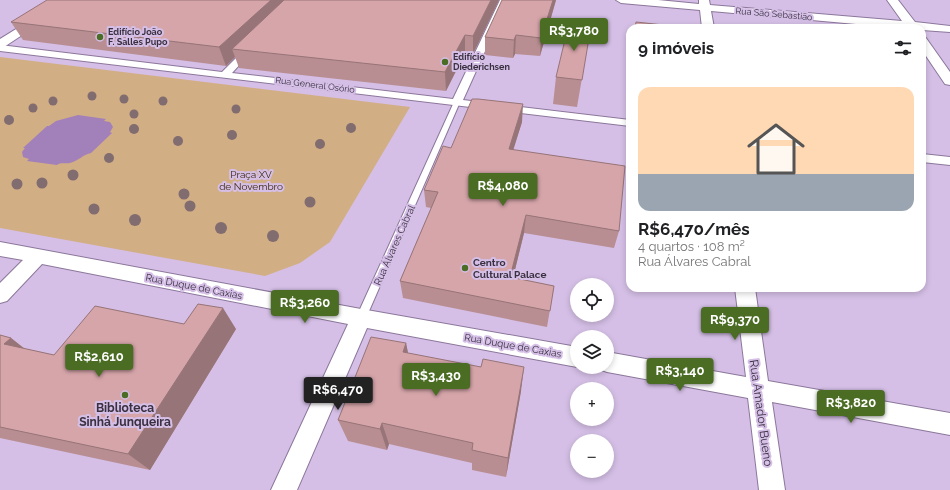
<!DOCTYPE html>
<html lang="pt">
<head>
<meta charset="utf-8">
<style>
	:root { --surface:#fff; --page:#f2f2f2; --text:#202124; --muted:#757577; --accent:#4a6c23 }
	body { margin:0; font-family:Raleway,sans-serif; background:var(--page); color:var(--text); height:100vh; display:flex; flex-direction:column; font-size:15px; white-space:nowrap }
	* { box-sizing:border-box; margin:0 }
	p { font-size:13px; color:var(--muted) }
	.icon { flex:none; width:22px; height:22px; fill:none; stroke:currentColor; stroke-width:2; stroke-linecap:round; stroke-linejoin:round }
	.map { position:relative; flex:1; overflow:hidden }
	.drawer { position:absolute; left:626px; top:24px; width:300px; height:268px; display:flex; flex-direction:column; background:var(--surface); border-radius:12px; box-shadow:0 2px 6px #0003 }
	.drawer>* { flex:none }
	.tools { position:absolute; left:570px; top:278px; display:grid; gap:8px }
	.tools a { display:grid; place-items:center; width:44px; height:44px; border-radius:50%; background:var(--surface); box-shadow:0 2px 6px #0003; font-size:20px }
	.price { position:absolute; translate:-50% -34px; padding:0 9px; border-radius:4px; background:var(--accent); color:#fff; font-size:13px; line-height:26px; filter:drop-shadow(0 1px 2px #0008) }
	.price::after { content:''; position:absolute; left:50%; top:24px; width:12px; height:9px; margin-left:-6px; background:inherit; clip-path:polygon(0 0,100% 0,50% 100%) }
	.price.current { background:#222; color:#fff }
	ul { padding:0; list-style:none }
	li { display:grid; align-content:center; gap:8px; height:212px; padding:0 12px }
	li span { display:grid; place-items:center; height:124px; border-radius:12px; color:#555 }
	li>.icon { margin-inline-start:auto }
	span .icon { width:72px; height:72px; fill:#fffc; stroke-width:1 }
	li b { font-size:17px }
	h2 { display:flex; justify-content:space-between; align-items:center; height:48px; padding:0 12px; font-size:17px }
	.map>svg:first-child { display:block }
	.green { fill:#d2ae85 }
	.water { fill:#a280ba }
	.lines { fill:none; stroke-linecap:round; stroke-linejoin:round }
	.service-casing { stroke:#8c779b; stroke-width:2 }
	.pedestrian-casing { stroke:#8c779b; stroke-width:2 }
	.minor-casing { stroke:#8c779b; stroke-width:2 }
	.service { fill:#fff; fill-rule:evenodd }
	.pedestrian { fill:#fff; fill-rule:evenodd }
	.minor { fill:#fff; fill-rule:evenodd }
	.tree { fill:#816c6f }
	.wall { fill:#b88e92 }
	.shaded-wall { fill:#967477 }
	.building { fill:#d6a5aa; stroke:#967477 }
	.poi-dot { fill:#4a6c23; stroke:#d5bfe6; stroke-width:1.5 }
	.labels { text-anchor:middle; stroke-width:4; stroke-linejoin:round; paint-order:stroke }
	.far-street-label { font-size:9px; fill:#393040; stroke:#d5bfe6 }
	.far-poi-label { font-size:9px; font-weight:bold; fill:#393040; stroke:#d5bfe6; text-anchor:start }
	.park-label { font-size:10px; fill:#3c280e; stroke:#d5bfe6 }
	.street-label { font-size:10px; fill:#393040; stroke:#d5bfe6 }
	.poi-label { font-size:10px; font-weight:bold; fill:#393040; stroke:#d5bfe6; text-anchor:start }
	.near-poi-label { font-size:12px; font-weight:bold; fill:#393040; stroke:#d5bfe6 }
	.near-street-label { font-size:12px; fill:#393040; stroke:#d5bfe6 }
</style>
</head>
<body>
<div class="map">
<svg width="950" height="490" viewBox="0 0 950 490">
	<rect width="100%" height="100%" fill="#d5bfe6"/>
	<path class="green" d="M0,57L410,107L330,242L300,263L265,276L0,228Z"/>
	<path class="water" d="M78,115L106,119L104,121L110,122L113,127L110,132L112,133L91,153C84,154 78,161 70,163C65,164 61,162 57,165L27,161L29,159L23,157L22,152L25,148H23L47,126H49L56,121Z"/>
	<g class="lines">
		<defs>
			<path id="service" d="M457,100L460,102L366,318L365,321L361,322L357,321L356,318L454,102Z"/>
			<path id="pedestrian" d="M500,0H508L463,100L630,120V126L0,51V45L222,72L246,48L249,47L253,50L232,73L453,99Z
				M922,154L950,157V165L922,162Z"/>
			<path id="minor" d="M63,0H75L4,47L0,48V39Z
				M616,0H658L699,4V0H709L710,5L902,21L887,0H898L915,22L950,26V32L922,30V28H900L711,11L714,28H702L700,10L621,3Z
				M922,37L926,38L950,72V85L945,84L922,50Z
				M0,242L361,309L577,347V367L367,328L297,490H271L348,324L42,264L7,301L0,303V283L23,260L0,256Z
				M735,288H755L768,381L950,413V435L772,402L785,490H759L748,398L607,372L599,369V367H607V352L746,377Z"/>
		</defs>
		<use href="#service" class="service-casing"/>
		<use href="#pedestrian" class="pedestrian-casing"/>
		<use href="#minor" class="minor-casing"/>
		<use href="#service" class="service"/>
		<use href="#pedestrian" class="pedestrian"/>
		<use href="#minor" class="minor"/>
	</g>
	<g class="tree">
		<circle cx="92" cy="96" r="4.5"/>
		<circle cx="124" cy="99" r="4.5"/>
		<circle cx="53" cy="101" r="4.5"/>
		<circle cx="163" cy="101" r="4.5"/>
		<circle cx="33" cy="108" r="4.5"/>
		<circle cx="236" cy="109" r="4.5"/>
		<circle cx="134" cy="114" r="4.5"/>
		<circle cx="9" cy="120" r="5"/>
		<circle cx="351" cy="128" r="5"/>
		<circle cx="134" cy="129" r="5"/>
		<circle cx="232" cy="135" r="5"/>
		<circle cx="178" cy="141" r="5"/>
		<circle cx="320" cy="144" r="5"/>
		<circle cx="109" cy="158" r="5"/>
		<circle cx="73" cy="175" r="5.5"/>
		<circle cx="42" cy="183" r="5.5"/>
		<circle cx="17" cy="184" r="5.5"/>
		<circle cx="184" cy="194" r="5.5"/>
		<circle cx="310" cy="202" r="5.5"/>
		<circle cx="190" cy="206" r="5.5"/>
		<circle cx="94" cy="209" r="5.5"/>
		<circle cx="135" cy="220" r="6"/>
		<circle cx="221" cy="228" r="6"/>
		<circle cx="273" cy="236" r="6"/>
	</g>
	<path class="wall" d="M499,0L473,54L465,53L446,91L239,68L235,57L226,66L23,40L11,22Z
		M556,0L540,56L515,54L513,58L485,55V37Z
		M591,26L577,107L553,104L556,77Z
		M630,46V71H627Z
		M522,122L513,149L619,231L614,248L524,233L513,278L554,286L547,327L403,298L400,281L431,208L426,207L424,190L451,148Z
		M184,324L236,329L150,470L0,438V335L11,338L25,349L54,355Z
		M406,343L408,353L521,391L506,477L472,470V463L389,444L387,450L348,441L338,420Z"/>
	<path class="shaded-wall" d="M271,0H294L232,49L235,57L226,66L219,47Z
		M491,0H499L473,54V36Z
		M553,0H556L540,56L541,38Z
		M465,35V53L446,91L445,72Z
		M516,35L515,54L513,58L514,40Z
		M523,104L522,122L508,167L509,149Z
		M526,215L524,233L509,294L510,277Z
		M223,308L236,329L150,470L128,454Z
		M11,338L36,358L4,344Z
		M406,343L411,368L403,352Z
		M524,367L521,391L506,477L508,458Z
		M382,423L389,444L387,450L380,429Z"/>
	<path class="building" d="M47,0H271L219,47L11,22Z
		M284,0H491L473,36L465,35L445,72L232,49Z
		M502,0H553L541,38L516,35L514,40L485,37Z
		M636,22L691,28H635Z
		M569,23L591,26L582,80L556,77Z
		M472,99H478L523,104L509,149L625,166L619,231L526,215L510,277L554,286L550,311L400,281L438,192L424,190L443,146L451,148Z
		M198,304L223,308L128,454L0,427V335L11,338L4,344L54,355L95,306L184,324Z
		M371,337L406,343L403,352L481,367L483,359L524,367L508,458L472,450L473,443L382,423L380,429L338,420Z"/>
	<g class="poi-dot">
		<circle cx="100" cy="37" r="4"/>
		<circle cx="445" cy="62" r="4"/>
		<circle cx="465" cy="268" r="4"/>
		<circle cx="125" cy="395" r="4"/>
	</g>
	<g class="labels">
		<g class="far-street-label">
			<text transform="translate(774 14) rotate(5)" y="3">Rua São Sebastião</text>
			<text transform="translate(315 85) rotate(7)" y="3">Rua General Osório</text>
		</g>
		<g class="far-poi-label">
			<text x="108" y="35">Edifício João<tspan x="108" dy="10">F. Salles Pupo</tspan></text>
			<text x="453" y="60">Edifício<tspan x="453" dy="10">Diederichsen</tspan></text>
		</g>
		<g class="park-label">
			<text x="251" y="178">Praça XV<tspan x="251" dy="12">de Novembro</tspan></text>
		</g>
		<g class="street-label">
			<text transform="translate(394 245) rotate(-66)" y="4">Rua Álvares Cabral</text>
			<text transform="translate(194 286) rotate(11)" y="4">Rua Duque de Caxias</text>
			<text transform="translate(513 345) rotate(10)" y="4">Rua Duque de Caxias</text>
		</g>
		<g class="poi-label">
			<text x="473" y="266">Centro<tspan x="473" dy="12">Cultural Palace</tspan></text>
		</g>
		<g class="near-poi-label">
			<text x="125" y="412">Biblioteca<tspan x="125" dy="14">Sinhá Junqueira</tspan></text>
		</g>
		<g class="near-street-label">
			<text transform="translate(761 413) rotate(82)" y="4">Rua Amador Bueno</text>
		</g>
	</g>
</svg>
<div class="tools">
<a><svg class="icon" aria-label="locate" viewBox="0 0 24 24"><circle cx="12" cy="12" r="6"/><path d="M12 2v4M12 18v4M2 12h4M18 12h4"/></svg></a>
<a><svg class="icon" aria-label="layers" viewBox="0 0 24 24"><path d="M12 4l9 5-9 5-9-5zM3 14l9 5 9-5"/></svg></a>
<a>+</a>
<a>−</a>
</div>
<b class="price" style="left:574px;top:52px">R$3,780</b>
<b class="price" style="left:503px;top:207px">R$4,080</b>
<b class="price" style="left:305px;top:324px">R$3,260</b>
<b class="price" style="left:735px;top:341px">R$9,370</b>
<b class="price" style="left:99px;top:378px">R$2,610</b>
<b class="price" style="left:680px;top:392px">R$3,140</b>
<b class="price" style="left:436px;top:397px">R$3,430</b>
<b class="price current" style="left:338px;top:411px">R$6,470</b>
<b class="price" style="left:851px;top:424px">R$3,820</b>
<section class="drawer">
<h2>9 imóveis<svg class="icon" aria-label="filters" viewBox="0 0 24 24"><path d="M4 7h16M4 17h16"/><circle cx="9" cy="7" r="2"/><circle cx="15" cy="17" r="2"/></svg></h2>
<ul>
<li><span style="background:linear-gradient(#ffd9b3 70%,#9aa5b1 0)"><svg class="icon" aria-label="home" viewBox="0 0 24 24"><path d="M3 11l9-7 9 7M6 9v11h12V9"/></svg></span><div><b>R$6,470/mês</b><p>4 quartos · 108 m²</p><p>Rua Álvares Cabral</p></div></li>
</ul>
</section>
</div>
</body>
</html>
